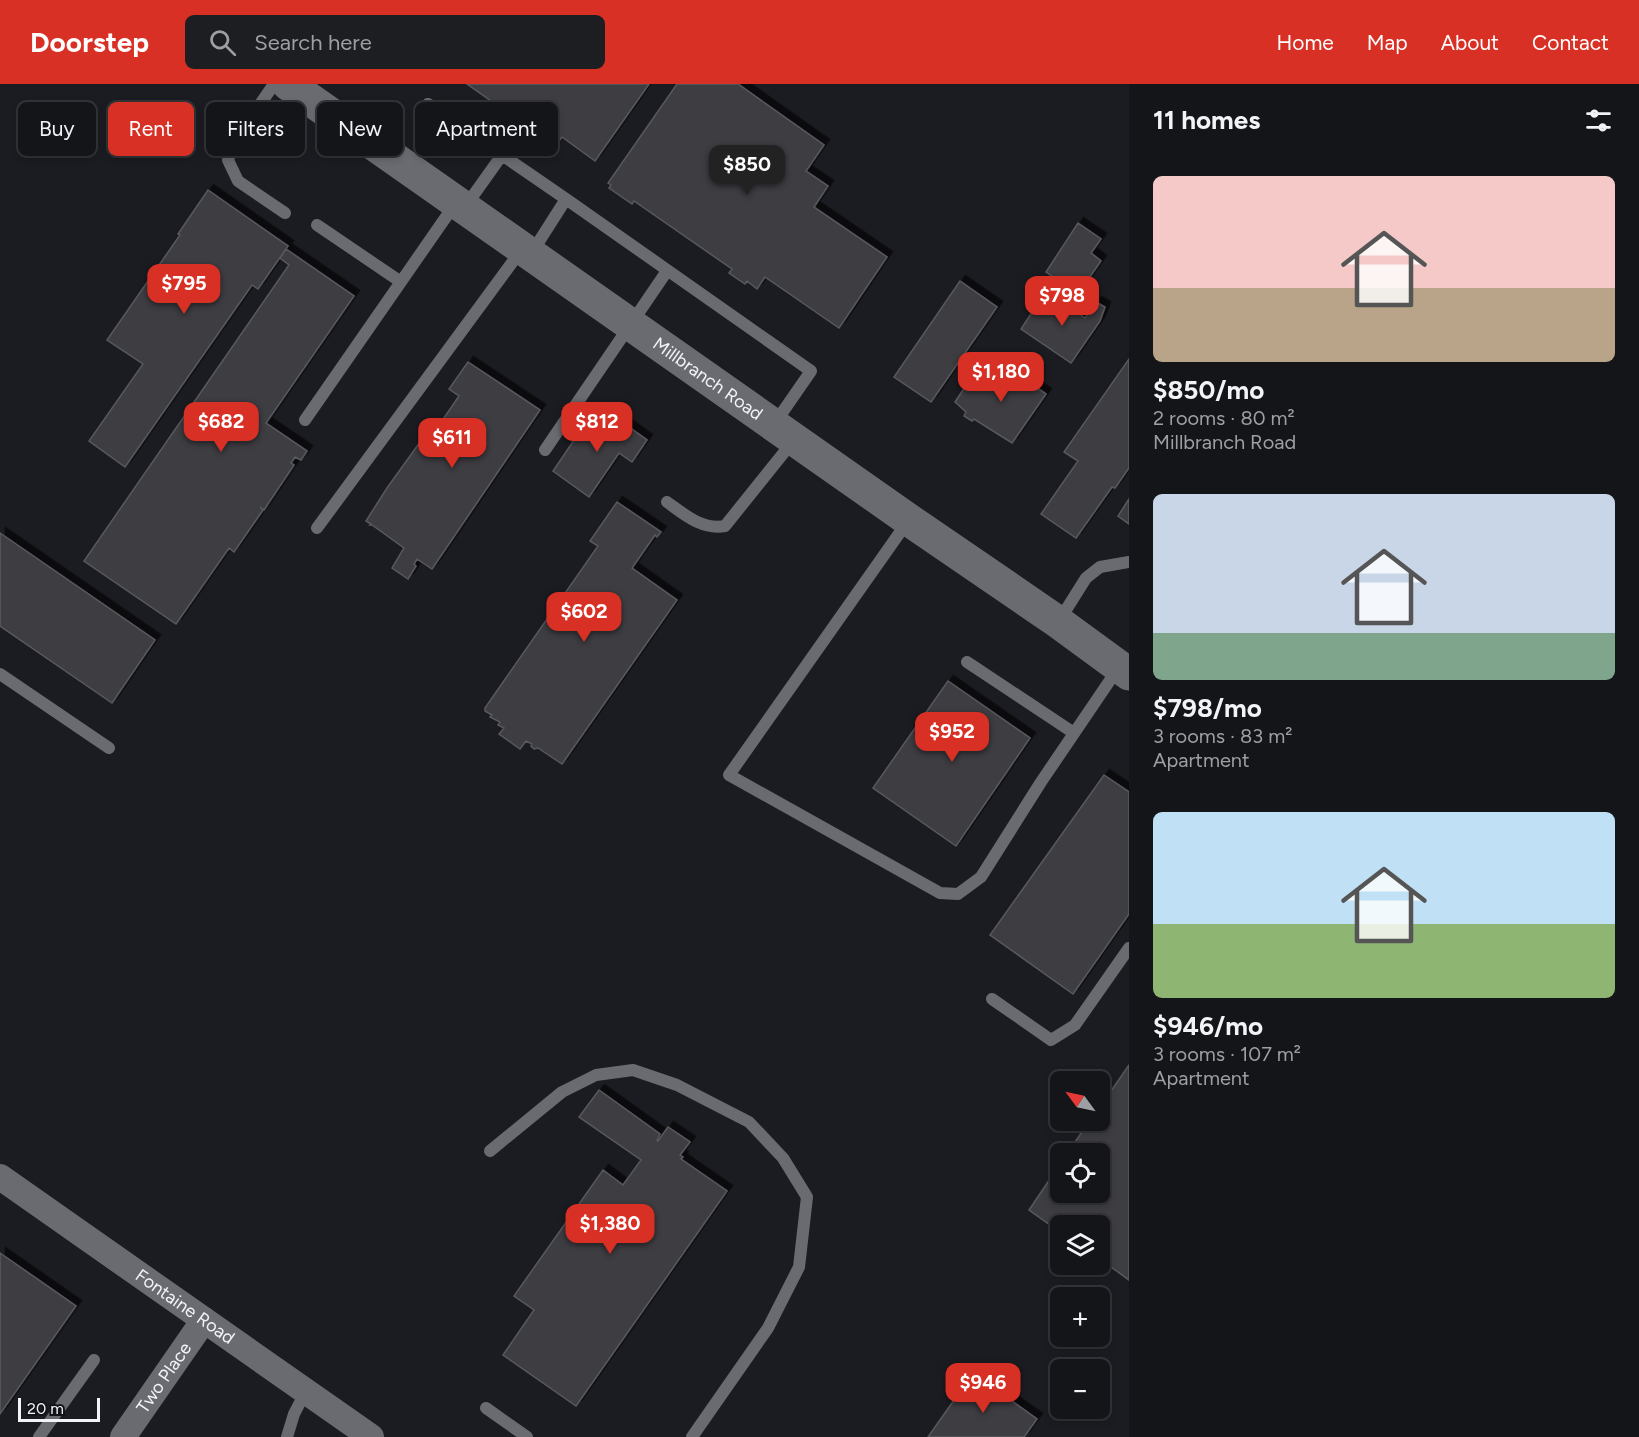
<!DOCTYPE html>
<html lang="en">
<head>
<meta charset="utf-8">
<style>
	:root { --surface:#141519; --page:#1d1e22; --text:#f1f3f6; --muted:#9d9fa2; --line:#333438; --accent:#d93025 }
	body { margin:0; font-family:Figtree,sans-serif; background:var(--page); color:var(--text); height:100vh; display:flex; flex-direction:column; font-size:22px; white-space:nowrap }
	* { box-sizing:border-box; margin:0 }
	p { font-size:20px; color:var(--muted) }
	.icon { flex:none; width:33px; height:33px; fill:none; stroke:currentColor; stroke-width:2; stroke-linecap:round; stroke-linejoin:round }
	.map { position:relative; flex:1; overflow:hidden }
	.sheet { display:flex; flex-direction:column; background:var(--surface); width:510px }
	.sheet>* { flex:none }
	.banner { position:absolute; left:18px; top:18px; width:570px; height:54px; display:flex; gap:12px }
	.needle { width:39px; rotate:303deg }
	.fabs { position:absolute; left:1050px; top:987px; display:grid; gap:12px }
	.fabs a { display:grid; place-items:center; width:60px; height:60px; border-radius:9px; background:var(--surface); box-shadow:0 3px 9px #0003,0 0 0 2px var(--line); font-size:30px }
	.scale { position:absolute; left:18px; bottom:15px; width:82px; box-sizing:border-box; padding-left:6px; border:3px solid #f3f3f7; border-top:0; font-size:16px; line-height:21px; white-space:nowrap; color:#f3f3f7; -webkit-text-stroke:4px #121318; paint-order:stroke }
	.price { position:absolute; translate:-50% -51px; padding:0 14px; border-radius:12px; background:var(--accent); color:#fff; font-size:20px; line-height:39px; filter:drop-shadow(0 2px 3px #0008) }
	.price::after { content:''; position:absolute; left:50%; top:36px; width:18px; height:14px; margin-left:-9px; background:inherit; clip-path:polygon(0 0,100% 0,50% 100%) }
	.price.current { background:#222; color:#fff }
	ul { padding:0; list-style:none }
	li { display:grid; align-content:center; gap:12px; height:318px; padding:0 24px }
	li span { display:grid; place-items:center; height:186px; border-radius:9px; color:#555 }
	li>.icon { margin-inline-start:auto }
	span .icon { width:108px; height:108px; fill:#fffc; stroke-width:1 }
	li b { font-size:26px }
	h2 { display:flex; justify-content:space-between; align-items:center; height:72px; padding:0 24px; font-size:26px }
	.tag { padding:0 21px; border-radius:9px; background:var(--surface); box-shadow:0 3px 9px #0003,0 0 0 2px var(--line); font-size:21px; line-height:54px }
	.tag.current { background:var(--accent); color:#fff }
	header { display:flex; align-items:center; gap:36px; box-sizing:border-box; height:84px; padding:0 30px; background:var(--accent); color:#fff }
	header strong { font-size:28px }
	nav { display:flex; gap:33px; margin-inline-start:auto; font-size:21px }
	.search { width:420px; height:54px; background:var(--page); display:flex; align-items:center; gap:15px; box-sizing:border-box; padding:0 21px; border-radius:9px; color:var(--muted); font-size:22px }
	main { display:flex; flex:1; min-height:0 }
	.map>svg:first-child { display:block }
	.building { fill:#3c3d42; stroke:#58595f; stroke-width:1.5; filter:url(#shadow) }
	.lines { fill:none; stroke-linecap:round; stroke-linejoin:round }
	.lane { stroke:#6a6b71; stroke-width:12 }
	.street { stroke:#6a6b71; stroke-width:26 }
	.secondary { stroke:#6a6b71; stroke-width:33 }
	.labels { text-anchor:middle; stroke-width:6; stroke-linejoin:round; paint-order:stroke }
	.street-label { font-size:18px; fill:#f3f3f7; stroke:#121318 }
</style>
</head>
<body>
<header>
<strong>Doorstep</strong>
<div class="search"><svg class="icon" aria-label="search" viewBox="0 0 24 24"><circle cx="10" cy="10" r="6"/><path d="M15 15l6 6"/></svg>Search here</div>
<nav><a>Home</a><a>Map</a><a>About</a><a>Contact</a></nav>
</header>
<main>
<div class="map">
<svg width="1129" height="1353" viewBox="0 0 1129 1353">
	<defs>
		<filter id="shadow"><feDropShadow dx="5.5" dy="-5.5" stdDeviation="0" flood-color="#0009"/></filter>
	</defs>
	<rect width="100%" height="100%" fill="#1b1c21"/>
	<path class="building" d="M467,0H649L595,77L562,53L555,62Z
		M677,0H738L824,61L806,87L828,102L814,123L887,173L839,244L765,193L757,205L747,197L745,200L729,189L732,185L634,117L632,120L609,104L611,101L608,99Z
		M208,106L288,162L258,205L252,201L125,383L89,357L143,280L107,256L180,151L178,150Z
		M1078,139L1101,155L1091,169L1101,177L1078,210L1046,188Z
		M286,165L354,212L266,339L307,367L301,376L295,373L291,379L294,381L264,426L260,423L263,426L234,468L229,464L176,540L84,477L289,181L280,174Z
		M960,197L997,223L931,318L894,293Z
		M1044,210L1055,218L1058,215L1085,234L1096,218L1105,223L1100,237L1071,279L1021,245Z
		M1129,275V384L1115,404L1112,403L1076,454L1041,430L1078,377L1064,368Z
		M468,278L540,326L432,485L417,475L414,480L416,482L408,495L392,484L404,464L372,441H370L371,440L366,437L387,404L420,358L425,362L459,312L449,305Z
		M1008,284L1046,310L1012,359L974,335L972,337L964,332L966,328L955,318L975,288L996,302Z
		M593,328L617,345L622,338L647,356L632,378L619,369L589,413L553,387Z
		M1129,415V440L1118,432Z
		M617,418L661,448L657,453L655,451L632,484L677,516L562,680L538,664L534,665L531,662L532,660L526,657L520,665L499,650L504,644L498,641L500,638L490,633L492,631L485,627V624L598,462L590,457Z
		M0,449L155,556L112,619L0,542Z
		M948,597L1030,654L956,762L873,704Z
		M1104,691L1129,708V830L1073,910L990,851Z
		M1129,981V1196L1100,1175V1142H1060V1148L1029,1126L1060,1080V1108H1100V1070H1067L1090,1036H1100V1023Z
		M599,1006L660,1050L657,1056L658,1057L668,1043L690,1058L680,1071L683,1073L681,1075L727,1107L576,1322L503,1271L534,1226L514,1212L603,1086L623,1101L641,1076L579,1033Z
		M0,1169L76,1222L0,1330Z
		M973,1289L1037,1335L1024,1353H928Z"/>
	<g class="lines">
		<path class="lane" d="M274,0L235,57L228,76L238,97L285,129
			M428,20L502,71L465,123
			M502,71L566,115L531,170
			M566,115L811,287L775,339
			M317,141L401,198
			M305,336L455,120
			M545,366L667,187
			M667,418C685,431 702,446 725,442L794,356
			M908,437L729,691L940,809L958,810L981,793L1041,698L1119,583
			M317,444L522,165
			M1059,537L1086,494L1100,483L1129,478
			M967,578L1074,649
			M0,590L109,664
			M992,915L1051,956L1075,941L1129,864
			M490,1067L562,1008L596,991L633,986L677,1001L749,1038L783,1074L807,1113L799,1183L768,1244L692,1353
			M486,1324L527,1353
			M39,1353L94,1276
			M287,1353L294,1330L306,1307"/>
		<g class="street">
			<path id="s1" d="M0,1093L371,1353"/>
			<path id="s2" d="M123,1353L204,1236"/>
		</g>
		<path class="secondary" id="s3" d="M288,0L909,436L1058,538L1129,590"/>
	</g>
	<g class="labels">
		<g class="street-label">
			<text dy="6" stroke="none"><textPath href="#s3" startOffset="513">Millbranch Road</textPath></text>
			<text dy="6" stroke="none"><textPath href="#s1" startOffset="226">Fontaine Road</textPath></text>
			<text dy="6" stroke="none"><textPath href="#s2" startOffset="72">Two Place</textPath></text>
		</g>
	</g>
</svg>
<div class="fabs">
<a><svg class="needle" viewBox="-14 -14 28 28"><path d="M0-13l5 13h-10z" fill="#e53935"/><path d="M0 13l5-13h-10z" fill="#9d9fa2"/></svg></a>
<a><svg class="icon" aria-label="locate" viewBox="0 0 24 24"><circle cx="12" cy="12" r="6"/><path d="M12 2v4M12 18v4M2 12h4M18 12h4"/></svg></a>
<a><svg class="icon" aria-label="layers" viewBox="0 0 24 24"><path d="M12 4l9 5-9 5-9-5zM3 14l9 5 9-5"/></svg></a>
<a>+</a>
<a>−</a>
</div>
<div class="scale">20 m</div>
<b class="price current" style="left:747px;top:112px">$850</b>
<b class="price" style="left:184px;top:231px">$795</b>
<b class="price" style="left:1062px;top:243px">$798</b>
<b class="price" style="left:1001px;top:319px">$1,180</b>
<b class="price" style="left:221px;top:369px">$682</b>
<b class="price" style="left:597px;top:369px">$812</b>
<b class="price" style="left:452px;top:385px">$611</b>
<b class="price" style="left:584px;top:559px">$602</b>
<b class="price" style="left:952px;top:679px">$952</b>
<b class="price" style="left:610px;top:1171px">$1,380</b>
<b class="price" style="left:983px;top:1330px">$946</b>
<div class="banner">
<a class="tag">Buy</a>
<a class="tag current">Rent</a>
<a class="tag">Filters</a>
<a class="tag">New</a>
<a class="tag">Apartment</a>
</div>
</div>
<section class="sheet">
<h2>11 homes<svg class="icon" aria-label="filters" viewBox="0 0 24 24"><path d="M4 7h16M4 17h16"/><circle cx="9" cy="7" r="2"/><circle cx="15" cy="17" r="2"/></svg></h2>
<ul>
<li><span style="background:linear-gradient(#f6c9c9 60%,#b9a48a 0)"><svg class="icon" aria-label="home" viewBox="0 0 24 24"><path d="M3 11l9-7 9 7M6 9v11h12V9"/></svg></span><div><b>$850/mo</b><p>2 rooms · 80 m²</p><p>Millbranch Road</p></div></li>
<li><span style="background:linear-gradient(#c9d6e8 75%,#7fa58c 0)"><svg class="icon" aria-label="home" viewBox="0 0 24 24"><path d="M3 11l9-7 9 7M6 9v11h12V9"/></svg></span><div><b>$798/mo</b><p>3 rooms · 83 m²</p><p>Apartment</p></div></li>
<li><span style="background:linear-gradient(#bfe0f5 60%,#8fb573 0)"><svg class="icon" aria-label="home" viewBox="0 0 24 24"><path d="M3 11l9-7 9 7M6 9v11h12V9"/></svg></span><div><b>$946/mo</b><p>3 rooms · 107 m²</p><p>Apartment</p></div></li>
</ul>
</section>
</main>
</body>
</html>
